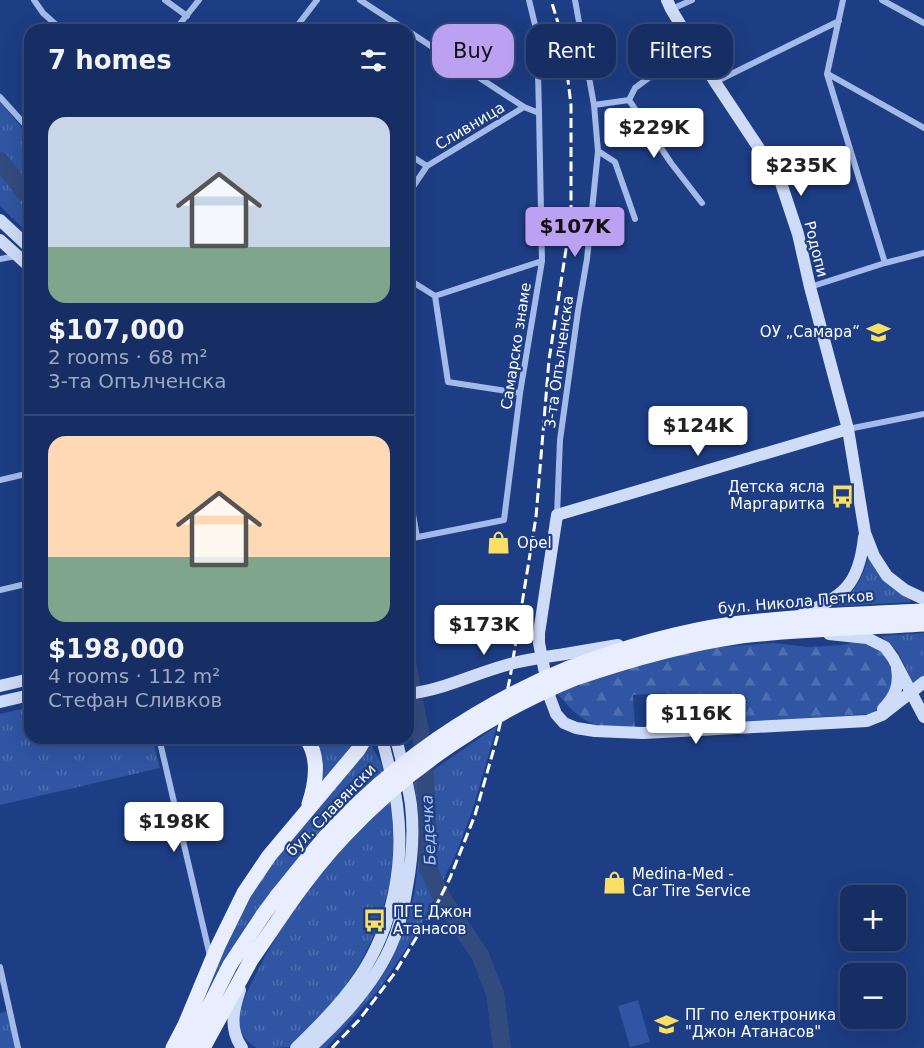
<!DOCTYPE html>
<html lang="en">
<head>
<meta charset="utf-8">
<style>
	:root { --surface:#162e63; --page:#233a6c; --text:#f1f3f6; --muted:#9ea8be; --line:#354a78; --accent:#bca0f2 }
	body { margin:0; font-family:"DejaVu Sans",sans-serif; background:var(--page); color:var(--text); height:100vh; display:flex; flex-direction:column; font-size:22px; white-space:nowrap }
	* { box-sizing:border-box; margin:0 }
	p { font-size:20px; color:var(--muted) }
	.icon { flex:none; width:33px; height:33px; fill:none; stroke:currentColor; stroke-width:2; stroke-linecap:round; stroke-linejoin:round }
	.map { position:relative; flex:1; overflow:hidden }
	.panel { position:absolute; left:24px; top:24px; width:390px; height:720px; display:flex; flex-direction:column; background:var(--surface); border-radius:18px; box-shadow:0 6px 24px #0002,0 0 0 2px var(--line) }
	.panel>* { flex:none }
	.guide { position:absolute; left:432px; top:24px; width:402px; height:54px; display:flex; gap:12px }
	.buttons { position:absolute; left:840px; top:885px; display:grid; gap:12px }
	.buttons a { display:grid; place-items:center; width:66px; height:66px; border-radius:12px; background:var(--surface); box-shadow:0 6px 24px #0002,0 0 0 2px var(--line); font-size:30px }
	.price { position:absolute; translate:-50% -51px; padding:0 14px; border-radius:6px; background:#fff; color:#222; font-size:20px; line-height:39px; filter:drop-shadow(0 2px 3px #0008) }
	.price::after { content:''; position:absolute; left:50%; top:36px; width:18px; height:14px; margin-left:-9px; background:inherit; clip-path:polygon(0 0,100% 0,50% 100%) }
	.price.selected { background:var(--accent); color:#111 }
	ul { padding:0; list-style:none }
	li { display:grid; align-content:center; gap:12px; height:318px; padding:0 24px }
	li+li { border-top:2px solid var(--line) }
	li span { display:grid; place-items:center; height:186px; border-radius:18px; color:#555 }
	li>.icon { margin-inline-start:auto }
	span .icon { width:108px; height:108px; fill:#fffc; stroke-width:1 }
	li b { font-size:26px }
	h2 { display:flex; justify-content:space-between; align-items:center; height:72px; padding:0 24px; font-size:26px }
	.chip { padding:0 21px; border-radius:18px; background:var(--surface); box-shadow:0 6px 24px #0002,0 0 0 2px var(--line); font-size:21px; line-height:54px }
	.chip.selected { background:var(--accent); color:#111 }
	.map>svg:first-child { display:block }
	.grass { fill:url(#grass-tufts) }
	.forest { fill:url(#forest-firs) }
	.pitch { fill:#3055a2 }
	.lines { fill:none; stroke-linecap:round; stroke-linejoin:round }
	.river { stroke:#324b7f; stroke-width:18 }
	.street { stroke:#a4bbea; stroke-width:6 }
	.secondary { stroke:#cfdcf8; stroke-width:12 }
	.primary { stroke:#e8eefe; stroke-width:15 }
	.rail { stroke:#fff; stroke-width:3; stroke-dasharray:10 4.5; stroke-linecap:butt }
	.secondary-bridge { stroke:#cfdcf8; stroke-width:12 }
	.primary-bridge { stroke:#e8eefe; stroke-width:15 }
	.labels { text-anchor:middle; stroke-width:4.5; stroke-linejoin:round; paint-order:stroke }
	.street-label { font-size:15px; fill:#fff; stroke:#1d3d84 }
	.poi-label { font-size:15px; fill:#fff; stroke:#1d3d84; text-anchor:start }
	.water-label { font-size:16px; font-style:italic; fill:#afc6f2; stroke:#1d3d84 }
</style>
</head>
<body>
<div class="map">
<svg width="924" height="1048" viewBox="0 0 924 1048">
	<defs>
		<pattern id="grass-tufts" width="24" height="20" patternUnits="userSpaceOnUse" patternTransform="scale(1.5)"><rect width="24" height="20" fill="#3055a2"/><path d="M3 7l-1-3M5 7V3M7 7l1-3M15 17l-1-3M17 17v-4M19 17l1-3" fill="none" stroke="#4f6eb0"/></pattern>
		<pattern id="forest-firs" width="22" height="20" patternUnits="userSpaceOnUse" patternTransform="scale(1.5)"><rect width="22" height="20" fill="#3055a2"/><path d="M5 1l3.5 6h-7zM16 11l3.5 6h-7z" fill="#4f6eb0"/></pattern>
	</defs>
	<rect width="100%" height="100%" fill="#1d3d84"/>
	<path class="grass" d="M0,102L30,137V235L0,206Z
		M869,556L910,598L911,602L837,606L838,604C856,592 863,576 869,556Z
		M924,633V676L913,683L898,652L881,636Z
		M30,707V738H152L160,768L0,805V714Z
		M497,726L474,805L457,852L419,929L380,988L326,1048H316L365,999L389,965L405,928L414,895L419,856L420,818L414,783Z
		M312,738H362L322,787Z
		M370,743L381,763L384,772L349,804L177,1048L231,937L249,895L265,871Z
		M391,801C393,818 394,834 393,851C391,913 361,975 318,1019C310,1027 298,1042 289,1047C282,1048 265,1048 257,1048C224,1029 244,998 257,972C282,922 315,876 354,835C365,823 379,812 391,801Z
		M7,1011L16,1048H0V1013Z"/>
	<path class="forest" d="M859,641C877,642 898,663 894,683C893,687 890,692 888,695C883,705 879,710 868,714L672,727L667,693L633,695L635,729C617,728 597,729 582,718C573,712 565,702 557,694L598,677L646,662L716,647L773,643L808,647L842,645Z"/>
	<path class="pitch" d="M638,1000L650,1042L630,1047L618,1006Z"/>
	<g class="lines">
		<path class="river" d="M0,161L25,192L30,196
			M408,668L424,752L427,815L426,848L428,868L442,898L480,955L495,993L502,1048"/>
		<path class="street" d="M34,0L43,13L62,30
			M165,0L187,16
			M360,0L406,30
			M529,0L537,33L539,113
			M843,0L827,74L885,263
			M882,0L924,23
			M672,9L692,0
			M175,30L199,0
			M294,30L317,0
			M408,31L524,107L539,113L542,261L520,393L504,520L408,539
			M828,74L924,128
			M715,82L839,21
			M0,97L30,130
			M629,100L671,163L702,203
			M594,105L629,100L635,88L693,45
			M598,151L615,162L635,219
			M408,154L427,166
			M408,194L427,166L524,107
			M0,259L16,256
			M408,279L435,296L448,382L520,393
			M810,287L885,263L924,253
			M435,296L542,261
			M848,429L924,414
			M0,480L30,473
			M408,486L417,537
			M557,515L560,440L578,311L587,259L598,151L594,105L575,0
			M0,590L30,583
			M159,738L210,956
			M0,967L18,1048"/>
		<path class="secondary" d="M667,0L671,9L715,82L780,180L798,234L810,287L848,429L865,533L874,556L887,576L905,590L924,599
			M0,220L30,248
			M0,240L30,267
			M848,429L557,515L539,633V643L550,698L556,714L564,723L576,728L595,731L643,733L867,721L882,715L924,682
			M801,615C843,596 859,586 864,537
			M829,634L867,638L885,647L893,658L924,717
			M565,654L618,645
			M0,686L30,679
			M0,702L30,695
			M883,709C895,697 900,685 897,668
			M240,990C233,1010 229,1029 242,1048
			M296,1048C319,1026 342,1003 360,976C393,927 405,863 397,805C394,782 387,760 382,738
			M310,1048C341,1020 372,987 390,948C399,929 404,908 407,887C412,860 414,832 411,805C408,782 401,760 396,738"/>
		<path class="primary" d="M569,668C622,648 676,632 732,624C796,616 860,614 924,611
			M573,679C628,660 684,644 741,636C802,629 863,628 924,624
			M306,738C320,757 316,783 309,804
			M173,1048L185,1025L218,946L244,893L269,856L358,750L365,738
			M188,1048L230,965L263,915L277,896
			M203,1048L251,960L290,903"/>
		<path class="rail" d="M332,1048L359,1020L394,974L437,904L450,878L475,815L497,738L510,678L536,517L549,360L571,217V105L563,39L551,0"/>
		<path class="secondary-bridge" d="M408,694C444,690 475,673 510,664C528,659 547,657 565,654"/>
		<path class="primary-bridge" d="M277,896C293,876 309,856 326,836C393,763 477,705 569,668
			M290,903C307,879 325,856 345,835C408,768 488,714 573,679"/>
	</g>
	<defs>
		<symbol id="school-bare" viewBox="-9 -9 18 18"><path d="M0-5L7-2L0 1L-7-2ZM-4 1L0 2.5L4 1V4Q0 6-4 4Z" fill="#fae062" stroke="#1d3d84" stroke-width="2.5" paint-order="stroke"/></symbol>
		<symbol id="bus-bare" viewBox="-9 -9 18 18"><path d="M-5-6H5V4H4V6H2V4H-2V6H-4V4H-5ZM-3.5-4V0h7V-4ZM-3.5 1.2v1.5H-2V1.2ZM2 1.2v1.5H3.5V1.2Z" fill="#fae062" stroke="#1d3d84" stroke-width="2.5" paint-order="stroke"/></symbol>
		<symbol id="shop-bare" viewBox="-9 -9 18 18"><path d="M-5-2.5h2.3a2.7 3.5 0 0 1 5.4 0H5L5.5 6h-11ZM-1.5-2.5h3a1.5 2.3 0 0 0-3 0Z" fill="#fae062" stroke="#1d3d84" stroke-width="2.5" paint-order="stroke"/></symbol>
	</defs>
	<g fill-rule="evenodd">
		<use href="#school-bare" x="862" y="316" width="33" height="33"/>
		<use href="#bus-bare" x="826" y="480" width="33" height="33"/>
		<use href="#shop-bare" x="482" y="526" width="33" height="33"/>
		<use href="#shop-bare" x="598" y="866" width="33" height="33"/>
		<use href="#bus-bare" x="358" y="904" width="33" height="33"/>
		<use href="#school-bare" x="650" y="1008" width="33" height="33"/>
	</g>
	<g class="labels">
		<g class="street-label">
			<text transform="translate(470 126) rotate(-31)" y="5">Сливница</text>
			<text transform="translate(816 249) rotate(76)" y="5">Родопи</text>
			<text transform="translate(516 346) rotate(-81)" y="5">Самарско знаме</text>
			<text transform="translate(559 362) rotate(-82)" y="5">3-та Опълченска</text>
			<text transform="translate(796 602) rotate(-5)" y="5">бул. Никола Петков</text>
			<text transform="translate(331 810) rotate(-46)" y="5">бул. Славянски</text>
		</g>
		<g class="poi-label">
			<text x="860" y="337" text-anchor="end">ОУ „Самара“</text>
			<text x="825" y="492" text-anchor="end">Детска ясла<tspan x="825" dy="17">Маргаритка</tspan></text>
			<text x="517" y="548">Opel</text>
			<text x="632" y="879">Medina-Med -<tspan x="632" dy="17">Car Tire Service</tspan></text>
			<text x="393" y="917">ПГЕ Джон<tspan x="393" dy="17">Атанасов</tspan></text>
			<text x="685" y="1020">ПГ по електроника<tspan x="685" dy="17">"Джон Атанасов"</tspan></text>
		</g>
		<g class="water-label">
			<text transform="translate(428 830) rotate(-93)" y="6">Бедечка</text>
		</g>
	</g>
</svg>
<div class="buttons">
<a>+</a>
<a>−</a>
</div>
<b class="price" style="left:654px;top:159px">$229K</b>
<b class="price" style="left:801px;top:197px">$235K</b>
<b class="price selected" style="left:575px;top:258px">$107K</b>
<b class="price" style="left:698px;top:457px">$124K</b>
<b class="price" style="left:484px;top:656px">$173K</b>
<b class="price" style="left:696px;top:745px">$116K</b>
<b class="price" style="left:174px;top:853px">$198K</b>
<div class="guide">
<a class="chip selected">Buy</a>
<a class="chip">Rent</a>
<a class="chip">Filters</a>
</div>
<section class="panel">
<h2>7 homes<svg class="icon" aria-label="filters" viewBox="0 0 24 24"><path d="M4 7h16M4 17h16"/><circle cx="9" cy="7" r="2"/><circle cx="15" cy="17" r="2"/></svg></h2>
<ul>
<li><span style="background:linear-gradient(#c9d6e8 70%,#7fa58c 0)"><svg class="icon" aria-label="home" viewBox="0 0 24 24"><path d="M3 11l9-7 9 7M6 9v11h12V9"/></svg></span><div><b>$107,000</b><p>2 rooms · 68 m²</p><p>3-та Опълченска</p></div></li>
<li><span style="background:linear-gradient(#ffd9b3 65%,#7fa58c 0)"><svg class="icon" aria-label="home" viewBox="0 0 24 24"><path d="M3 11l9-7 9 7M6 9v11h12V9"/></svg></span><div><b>$198,000</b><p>4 rooms · 112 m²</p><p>Стефан Сливков</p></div></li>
</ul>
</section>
</div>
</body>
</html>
